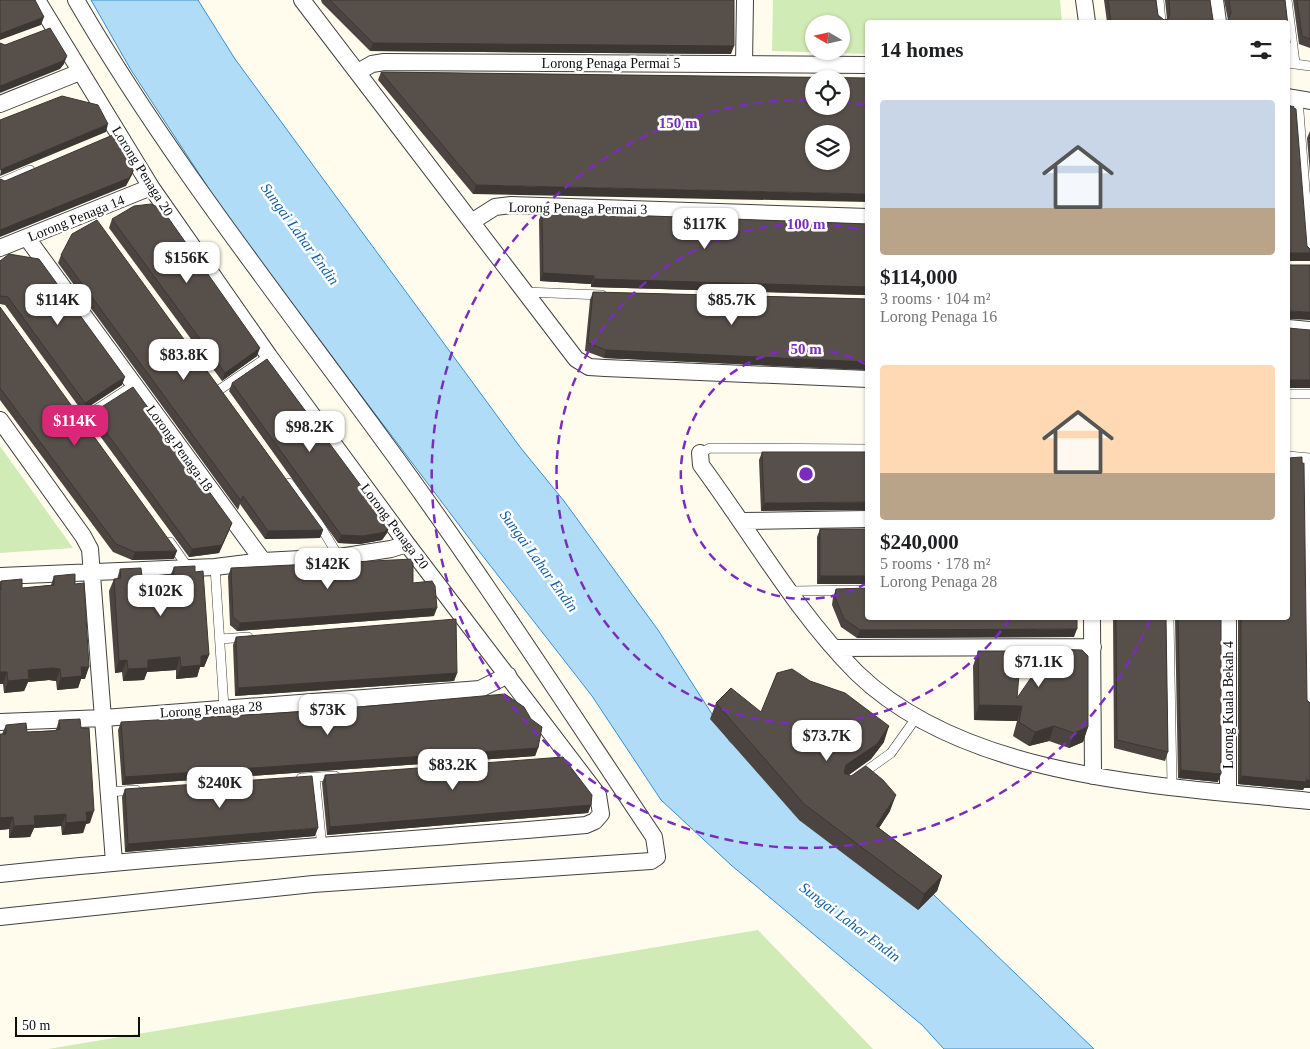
<!DOCTYPE html>
<html lang="en">
<head>
<meta charset="utf-8">
<style>
	:root { --surface:#fff; --page:#f2f2f2; --text:#202124; --muted:#757577; --accent:#db2777 }
	body { margin:0; font-family:"Times New Roman",serif; background:var(--page); color:var(--text); height:100vh; display:flex; flex-direction:column; font-size:19px; white-space:nowrap }
	* { box-sizing:border-box; margin:0 }
	p { font-size:16px; color:var(--muted) }
	.icon { flex:none; width:28px; height:28px; fill:none; stroke:currentColor; stroke-width:2; stroke-linecap:round; stroke-linejoin:round }
	.map { position:relative; flex:1; overflow:hidden }
	.sheet { position:absolute; left:865px; top:20px; width:425px; height:600px; display:flex; flex-direction:column; background:var(--surface); border-radius:5px; box-shadow:0 1px 4px #0004 }
	.sheet>* { flex:none }
	.needle { width:32px; rotate:279deg }
	.tools { position:absolute; left:805px; top:15px; display:grid; gap:10px }
	.tools a { display:grid; place-items:center; width:45px; height:45px; border-radius:50%; background:var(--surface); box-shadow:0 1px 4px #0004; font-size:25px }
	.scale { position:absolute; left:15px; bottom:12px; width:125px; box-sizing:border-box; padding-left:5px; border:2px solid #0e0e0e; border-top:0; font-size:14px; line-height:18px; white-space:nowrap; color:#0e0e0e; -webkit-text-stroke:4px #fff; paint-order:stroke }
	.price { position:absolute; translate:-50% -42px; padding:0 11px; border-radius:10px; background:#fff; color:#222; font-size:16px; line-height:32px; filter:drop-shadow(0 1px 2px #0008) }
	.price::after { content:''; position:absolute; left:50%; top:30px; width:15px; height:11px; margin-left:-8px; background:inherit; clip-path:polygon(0 0,100% 0,50% 100%) }
	.price.current { background:var(--accent); color:#fff }
	ul { padding:0; list-style:none }
	li { display:grid; align-content:center; gap:10px; height:265px; padding:0 15px }
	li span { display:grid; place-items:center; height:155px; border-radius:5px; color:#555 }
	li>.icon { margin-inline-start:auto }
	span .icon { width:90px; height:90px; fill:#fffc; stroke-width:1 }
	li b { font-size:21px }
	h2 { display:flex; justify-content:space-between; align-items:center; height:60px; padding:0 15px; font-size:21px }
	.map>svg:first-child { display:block }
	.green { fill:#d0ebb6; fill-rule:evenodd }
	.water { fill:#b1dcf8; stroke:#358fd2 }
	.lines { fill:none; stroke-linecap:round; stroke-linejoin:round }
	.service-casing { stroke:#414141; stroke-width:10 }
	.minor-casing { stroke:#414141; stroke-width:18 }
	.service { stroke:#fff; stroke-width:9 }
	.minor { stroke:#fff; stroke-width:16 }
	.wall { fill:#4b4440 }
	.shaded-wall { fill:#3d3734 }
	.building { fill:#574f4a; stroke:#3d3734; fill-rule:evenodd }
	.ring { fill:none; stroke:#7b2cbf; stroke-width:2.5; stroke-dasharray:9 6 }
	.labels { text-anchor:middle; stroke-width:5; stroke-linejoin:round; paint-order:stroke }
	.street-label { font-size:14px; fill:#0e0e0e; stroke:#fff }
	.water-label { font-size:15px; font-style:italic; fill:#1260a4; stroke:#fff }
	.centre { fill:#7b2cbf; stroke:#fff; stroke-width:2.5 }
	.ring-label { font-size:15px; text-anchor:middle; font-weight:bold; fill:#7b2cbf; stroke:#fff; stroke-width:5; stroke-linejoin:round; paint-order:stroke }
</style>
</head>
<body>
<div class="map">
<svg width="1310" height="1049" viewBox="0 0 1310 1049">
	<rect width="100%" height="100%" fill="#fffcee"/>
	<path class="green" d="M773,0H1060L1062,22H868L867,54L772,51ZM814,24H841V51H814Z
		M0,446L73,548L0,553Z
		M758,930L873,1049H48Z"/>
	<path class="water" d="M91,0H198L235,59L520,447L564,501L658,630L730,742L858,822L1094,1049H944L922,1025L731,865L661,800L592,696L475,546L236,230L131,70Z"/>
	<g class="lines">
		<defs>
			<path id="service" d="M1159,0L1161,22
				M1287,0L1295,63
				M1288,63L1310,66
				M1298,99L1310,254
				M0,183L30,170
				M525,292L602,295
				M219,390L269,356
				M1288,394H1310
				M80,420L134,385
				M700,453L710,448L868,449
				M1288,456L1310,458
				M1307,458L1310,708
				M289,483L319,524L339,557
				M170,542L187,566
				M215,567L224,708
				M790,591L868,590
				M1169,618L1172,786
				M220,639L248,637
				M859,776L891,753L916,718
				M315,777L322,848
				M301,778L335,776
				M108,792L136,790"/>
			<path id="minor" d="M302,0L576,359L589,367L605,368L868,379
				M1084,0L1087,22
				M1215,0L1218,22
				M744,64L745,0
				M358,72L372,64L384,62L868,65
				M1288,97L1310,101
				M0,104L80,72
				M473,221L495,207L511,205L868,217
				M27,238L263,561
				M0,248L151,187
				M1288,328L1310,330
				M0,420L83,536L90,549L114,862
				M700,453L701,465C752,534 796,612 857,673C967,780 1166,786 1310,801
				M742,521L868,519
				M0,576L215,567L263,561L339,557L391,549L407,544
				M1092,618L1093,776
				M834,648L1093,647
				M0,722L104,718L480,689L508,675
				M1228,793V618
				M0,874C195,853 391,842 586,825L595,821L601,814L598,795L407,544L269,356L151,187L37,0
				M0,917L313,884L651,861L657,857L654,837C565,704 478,569 383,440C278,296 166,155 76,0"/>
		</defs>
		<use href="#service" class="service-casing"/>
		<use href="#minor" class="minor-casing"/>
		<use href="#service" class="service"/>
		<use href="#minor" class="minor"/>
	</g>
	<path class="wall" d="M321,0H734L731,54L370,51L322,3Z
		M1104,0H1156L1158,15L1164,20L1167,19L1165,0H1210L1213,20L1217,22H1107Z
		M1224,0H1285L1290,43L1288,51V22H1227L1228,20Z
		M1293,0H1310V48L1299,44Z
		M381,72L868,78L473,194L378,80Z
		M1310,131V173L1307,138Z
		M542,212L868,224V295L591,287V284L540,281L539,220Z
		M112,219L257,356L222,381L109,228Z
		M61,255L323,530L320,538L265,539L240,504L238,510L58,263Z
		M0,261L122,385L82,411L5,305L0,304Z
		M593,292L868,299V370L604,358L585,351L590,300Z
		M0,307L174,559L132,560L113,552L0,400Z
		M232,383L387,533L382,540L360,544L338,543L229,391Z
		M92,413L229,531L219,553L189,557L89,421Z
		M762,452H868L761,511L759,460Z
		M820,529H868L817,584V537Z
		M174,567L195,572L209,655L204,667H200L197,677L176,679V670L147,672L144,680L123,681L122,672L115,673L109,591L114,579H117L120,569L142,577L171,574Z
		M231,568L413,583L434,616L237,631L230,625L228,576Z
		M54,576L75,584L85,679H81L78,688L57,690L56,681L49,680L28,682L24,691L4,693L3,684H0V582L1,581L22,588L51,585Z
		M836,589L1074,637L857,638L841,627L832,605L833,597Z
		M1113,618H1166L1168,752L1165,761L1114,748Z
		M1175,618H1221L1218,782L1178,778Z
		M1238,618H1288L1304,788L1303,790L1238,784Z
		M236,637L457,673L454,681L235,696L233,645Z
		M978,651L1017,698L1088,727L1083,742L1069,748L1049,741L1029,746L1013,736L1017,721L974,720L973,666Z
		M716,703L761,712L884,742L871,759L849,775L890,811L879,828L942,876L937,891L918,910L799,820L710,719Z
		M59,720L90,823L86,824L83,833L62,835L61,826L47,827L34,828L30,837L9,838V829L0,830V734H2L6,725L27,732L56,730Z
		M121,722L538,748L535,756L122,785L118,730Z
		M325,775L591,805L588,813L327,835L322,783Z
		M125,789L315,836L125,852L122,797Z"/>
	<path class="shaded-wall" d="M44,17L41,25L0,40V34L1,33Z
		M373,43L734,46L731,54L370,51Z
		M1288,43H1290L1288,51Z
		M67,56L64,64L60,69L0,93V86Z
		M108,124L106,132L0,176L1,169Z
		M135,167L132,175L126,186L0,237V230Z
		M476,185L868,194V202L473,194Z
		M1288,253H1310V261H1288Z
		M543,273L594,276L591,284L540,281Z
		M594,279L868,287V295L591,287Z
		M1288,311L1310,312V320L1288,319Z
		M260,348L257,356L222,381L225,373Z
		M606,350L868,362V370L604,358Z
		M125,377L122,385L82,411L85,403Z
		M1288,380H1310V388H1288Z
		M868,502V510L761,511L764,503Z
		M232,523L219,553L189,557L192,549Z
		M390,525L387,533L382,540L360,544L338,543L341,535Z
		M323,530L320,538L265,539L268,531Z
		M177,551L174,559L132,560L135,552Z
		M820,576H868V584H817Z
		M437,608L434,616L237,631L240,623Z
		M1077,629L1074,637L857,638L860,630Z
		M209,655L204,667H200L197,677L176,679L181,667L201,656Z
		M180,657L176,670L147,672L144,680L123,681L128,669L148,660Z
		M127,660L122,672L115,673L119,661Z
		M81,667H89L85,679H81L78,688L57,690L61,678Z
		M53,668L60,669L56,681L49,680L28,682L24,691L4,693L8,681L28,670Z
		M0,672H7L3,684H0Z
		M457,673L454,681L235,696L238,688Z
		M979,705L1022,706L1017,721L974,720Z
		M889,726L884,742L871,759L840,781L846,765Z
		M1054,726L1049,741L1029,746L1035,732Z
		M1088,727L1083,742L1069,748L1074,733Z
		M538,748L535,756L122,785L125,777Z
		M1181,770L1221,774L1218,782L1178,778Z
		M1241,776L1310,780V788H1304L1303,790L1238,784Z
		M896,795L890,811L870,842L876,826Z
		M591,805L588,813L327,835L330,827Z
		M94,811L90,823L86,824L83,833L62,835L66,823L86,812Z
		M66,814L61,826L34,828L30,837L9,838L14,826L34,816Z
		M13,817L9,829L0,830V818Z
		M318,828L315,836L125,852L128,844Z
		M942,876L937,891L918,910L924,894Z"/>
	<path class="building" d="M0,0H35L44,17L0,34Z
		M330,0H734V46L373,43Z
		M1108,0H1156L1158,15L1164,20L1168,19L1170,14L1169,0H1210L1213,20L1217,22H1111Z
		M1229,0H1285L1290,43H1288V22H1223H1227L1231,13Z
		M1297,0H1310V39L1302,36Z
		M50,28L67,56L63,61L0,86V43L5,45Z
		M381,72L868,78V194L476,185ZM814,79H841V106H814ZM814,134H841V161H814Z
		M62,96L98,105L108,124L0,170V120Z
		M1288,105L1296,109L1307,246L1310,249V253H1288V255Z
		M115,134L135,167L129,178L0,230V179L5,181Z
		M151,204L162,209L260,348L225,373L112,219L134,206Z
		M542,212L868,224V287L594,279V276L543,273Z
		M97,220L323,530L268,531L243,496L241,501L61,255L72,234Z
		M9,254L39,259L125,377L85,403L8,297L0,296V261Z
		M1288,262L1290,265H1310V312L1288,311Z
		M593,292L868,299V362L606,350L588,343Z
		M0,307L177,551L135,552L116,544L0,388Z
		M1288,328L1310,330V380H1288Z
		M267,359L390,525L385,532L363,536L341,535L232,383Z
		M133,387L232,523L222,545L192,549L92,413Z
		M762,452H868V502L764,503Z
		M1302,457V464L1304,463L1307,700L1310,703V780L1306,779V782L1241,776V618H1288V458Z
		M820,529H868V576H820Z
		M413,559V583L432,581L435,586L437,608L240,623L233,617L231,568Z
		M195,566V572L203,571L209,655L201,656V665L181,667L180,657L148,660V668L128,669L127,660L119,661L114,579L121,578L120,569L141,568L142,577L174,574V567Z
		M75,574V584L84,583L89,667H81L82,676L61,678L60,669L53,668L28,670L29,679L8,681L7,672H0V590H1V581L22,579V588L54,585V576Z
		M868,588V618H1077V629L860,630L844,619L835,597L836,589Z
		M1116,618H1166L1168,752L1117,740Z
		M1178,618H1221V774L1181,770Z
		M456,619L457,673L238,688L236,637Z
		M1051,649L1082,650L1088,656V727L1074,733L1054,726L1035,732L1019,722L1022,706L979,705L978,651H1021L1017,698Z
		M792,669L810,681L845,693L889,726L877,744L846,765L844,773L851,776L866,766L883,780L896,795L876,826L942,876L924,894L804,804L716,703L731,688L761,712L777,673Z
		M505,694L524,707L531,719L542,727L538,748L125,777L121,722L314,711Z
		M80,719L81,728H89L94,811L86,812L87,821L66,823V814L52,815L34,816L35,825L14,826L13,817L0,818V734H6V725L26,723L27,732L53,731L60,729L59,720Z
		M563,757L592,795L591,805L330,827L325,775Z
		M312,776L318,828L128,844L125,789Z"/>
	<g class="ring">
		<path d="M867 583A125 125 0 1 1 867 365"/>
		<path d="M1010 619A250 250 0 1 1 866 231"/>
		<path d="M1150 620A374 374 0 1 1 813 100M842 102A374 374 0 0 1 865 105"/>
	</g>
	<g class="labels">
		<g class="street-label">
			<text x="611" y="68">Lorong Penaga Permai 5</text>
			<text transform="translate(143 171) rotate(58)" y="5">Lorong Penaga 20</text>
			<text transform="translate(578 208) rotate(1)" y="5">Lorong Penaga Permai 3</text>
			<text transform="translate(76 218) rotate(-22)" y="5">Lorong Penaga 14</text>
			<text transform="translate(180 448) rotate(54)" y="5">Lorong Penaga 18</text>
			<text transform="translate(395 526) rotate(53)" y="5">Lorong Penaga 20</text>
			<text transform="translate(1228 705) rotate(-90)" y="5">Lorong Kuala Bekah 4</text>
			<text transform="translate(211 709) rotate(-4)" y="5">Lorong Penaga 28</text>
		</g>
		<g class="water-label">
			<text transform="translate(300 234) rotate(54)" y="5">Sungai Lahar Endin</text>
			<text transform="translate(539 561) rotate(54)" y="5">Sungai Lahar Endin</text>
			<text transform="translate(850 922) rotate(37)" y="5">Sungai Lahar Endin</text>
		</g>
	</g>
	<circle cx="806" cy="474" r="8" class="centre"/>
	<g class="ring-label">
		<text x="678" y="128">150 m</text>
		<text x="806" y="229">100 m</text>
		<text x="806" y="354">50 m</text>
	</g>
</svg>
<div class="tools">
<a><svg class="needle" viewBox="-14 -14 28 28"><path d="M0-13l5 13h-10z" fill="#e53935"/><path d="M0 13l5-13h-10z" fill="#757577"/></svg></a>
<a><svg class="icon" aria-label="locate" viewBox="0 0 24 24"><circle cx="12" cy="12" r="6"/><path d="M12 2v4M12 18v4M2 12h4M18 12h4"/></svg></a>
<a><svg class="icon" aria-label="layers" viewBox="0 0 24 24"><path d="M12 4l9 5-9 5-9-5zM3 14l9 5 9-5"/></svg></a>
</div>
<div class="scale">50 m</div>
<b class="price" style="left:705px;top:250px">$117K</b>
<b class="price" style="left:187px;top:284px">$156K</b>
<b class="price" style="left:58px;top:326px">$114K</b>
<b class="price" style="left:732px;top:326px">$85.7K</b>
<b class="price" style="left:184px;top:381px">$83.8K</b>
<b class="price current" style="left:75px;top:447px">$114K</b>
<b class="price" style="left:310px;top:453px">$98.2K</b>
<b class="price" style="left:328px;top:590px">$142K</b>
<b class="price" style="left:161px;top:617px">$102K</b>
<b class="price" style="left:1039px;top:688px">$71.1K</b>
<b class="price" style="left:328px;top:736px">$73K</b>
<b class="price" style="left:827px;top:762px">$73.7K</b>
<b class="price" style="left:453px;top:791px">$83.2K</b>
<b class="price" style="left:220px;top:809px">$240K</b>
<section class="sheet">
<h2>14 homes<svg class="icon" aria-label="filters" viewBox="0 0 24 24"><path d="M4 7h16M4 17h16"/><circle cx="9" cy="7" r="2"/><circle cx="15" cy="17" r="2"/></svg></h2>
<ul>
<li><span style="background:linear-gradient(#c9d6e8 70%,#b9a48a 0)"><svg class="icon" aria-label="home" viewBox="0 0 24 24"><path d="M3 11l9-7 9 7M6 9v11h12V9"/></svg></span><div><b>$114,000</b><p>3 rooms · 104 m²</p><p>Lorong Penaga 16</p></div></li>
<li><span style="background:linear-gradient(#ffd9b3 70%,#b9a48a 0)"><svg class="icon" aria-label="home" viewBox="0 0 24 24"><path d="M3 11l9-7 9 7M6 9v11h12V9"/></svg></span><div><b>$240,000</b><p>5 rooms · 178 m²</p><p>Lorong Penaga 28</p></div></li>
</ul>
</section>
</div>
</body>
</html>
